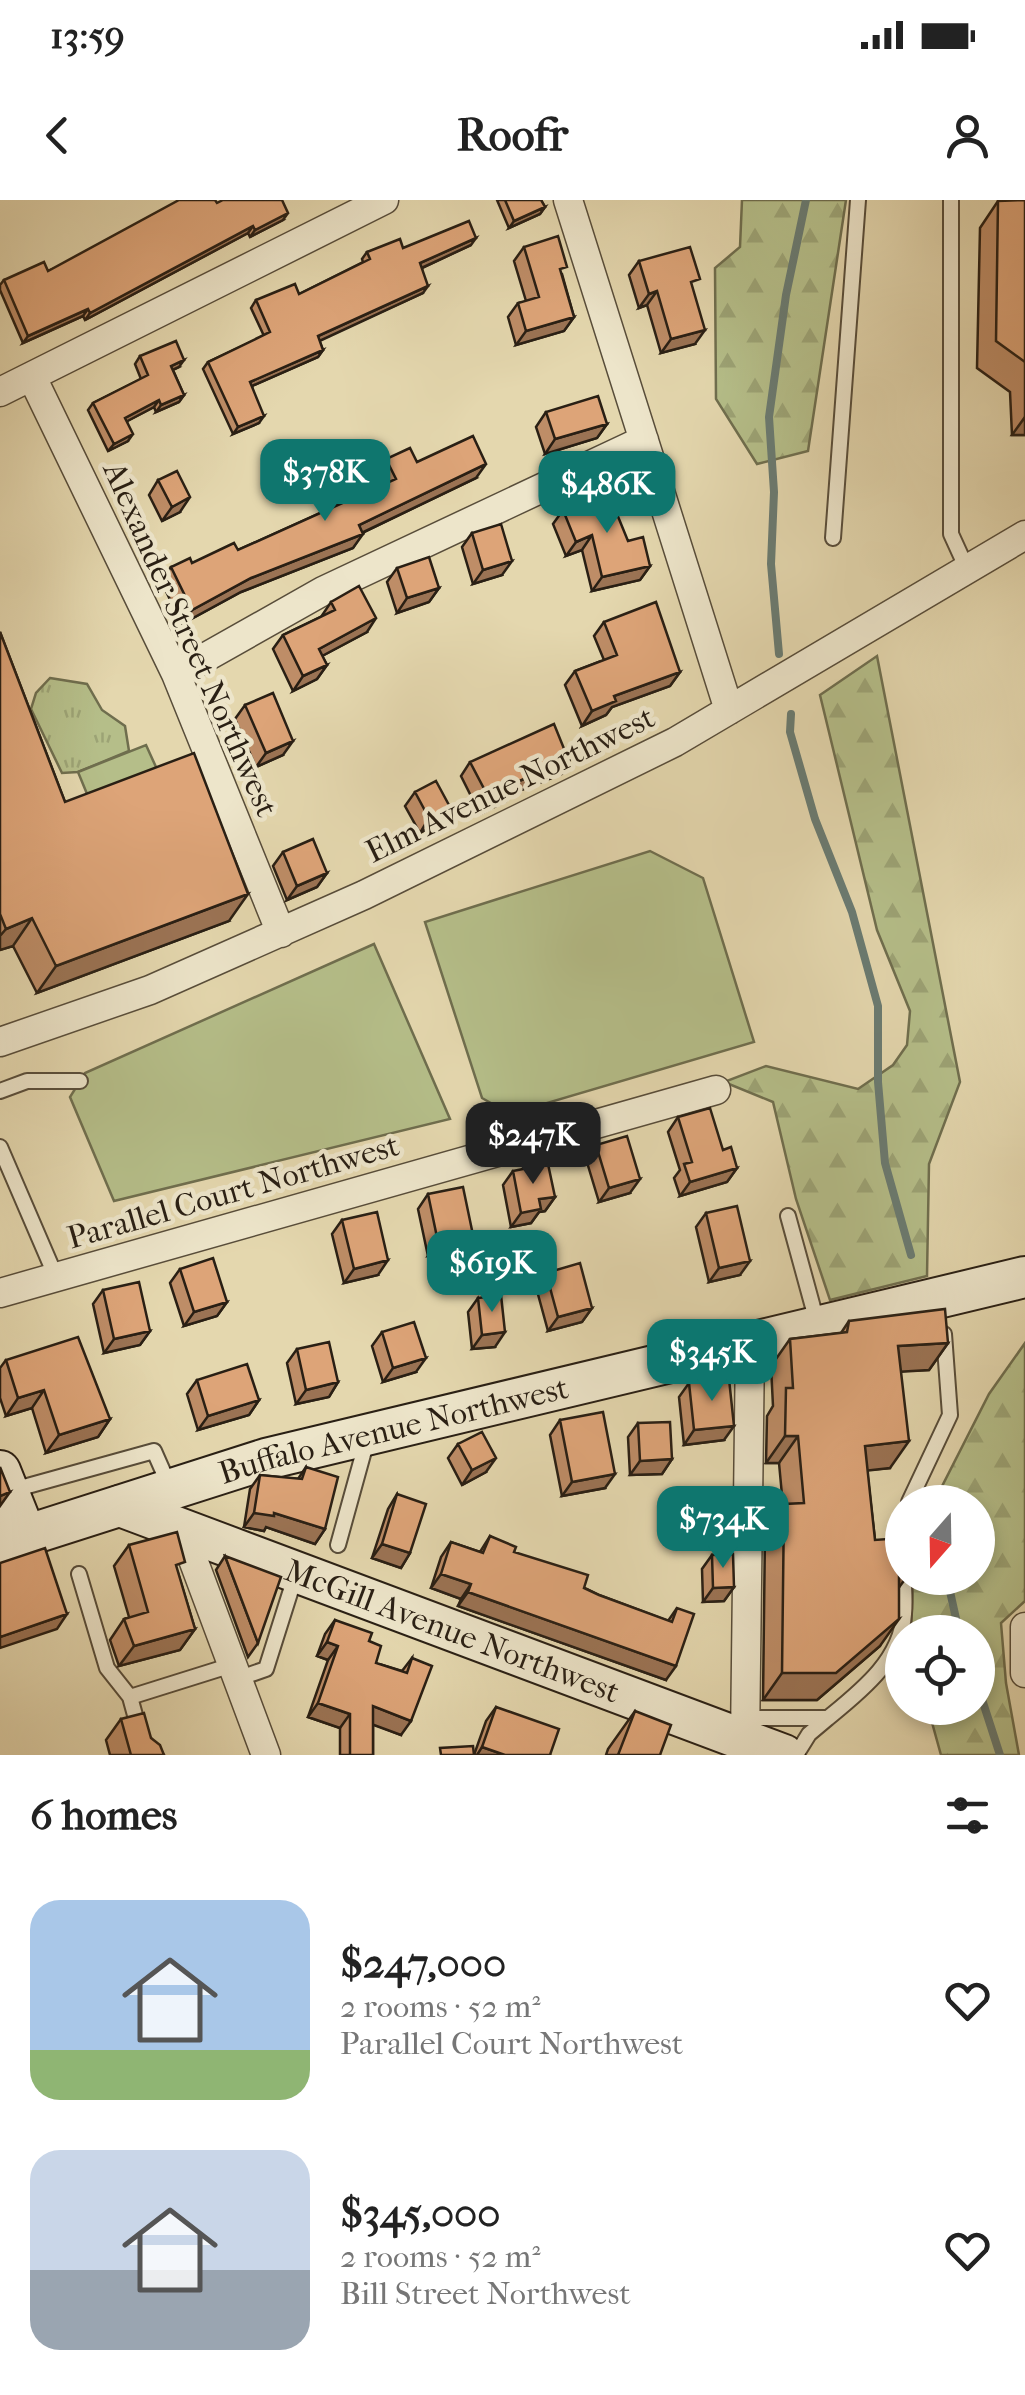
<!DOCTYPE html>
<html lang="en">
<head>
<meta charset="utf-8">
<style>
	:root { --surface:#fff; --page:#f6f6f6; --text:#222; --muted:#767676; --accent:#0f766e }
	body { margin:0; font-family:"IM FELL French Canon",serif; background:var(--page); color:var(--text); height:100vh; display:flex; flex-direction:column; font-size:38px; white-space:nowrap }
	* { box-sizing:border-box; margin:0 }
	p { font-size:32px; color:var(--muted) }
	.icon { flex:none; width:55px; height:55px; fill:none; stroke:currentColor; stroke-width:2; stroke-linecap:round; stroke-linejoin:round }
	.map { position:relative; height:1555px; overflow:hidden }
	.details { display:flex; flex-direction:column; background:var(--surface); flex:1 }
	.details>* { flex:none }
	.needle { width:65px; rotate:200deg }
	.tools { position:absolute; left:885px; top:1285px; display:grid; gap:20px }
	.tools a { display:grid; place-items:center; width:110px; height:110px; border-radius:50%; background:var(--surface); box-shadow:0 5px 15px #0003; font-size:50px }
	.price { position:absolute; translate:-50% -85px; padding:0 22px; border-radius:20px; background:var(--accent); color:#fff; font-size:32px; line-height:65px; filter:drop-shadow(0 2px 5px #0008) }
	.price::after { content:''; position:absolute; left:50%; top:60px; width:30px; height:22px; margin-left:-15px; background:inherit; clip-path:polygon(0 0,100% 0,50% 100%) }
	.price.active { background:#222; color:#fff }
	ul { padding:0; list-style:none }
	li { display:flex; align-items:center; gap:30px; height:250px; padding:0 30px }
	li span { display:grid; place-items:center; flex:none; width:280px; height:200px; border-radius:30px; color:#555 }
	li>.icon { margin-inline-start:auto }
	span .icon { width:120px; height:120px; fill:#fffc; stroke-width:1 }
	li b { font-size:42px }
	h2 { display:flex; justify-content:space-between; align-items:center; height:120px; padding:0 30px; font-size:42px }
	.status { display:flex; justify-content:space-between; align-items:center; height:70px; padding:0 50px; background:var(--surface); direction:ltr }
	.status svg { height:28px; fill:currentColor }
	header { display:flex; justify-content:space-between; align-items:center; height:130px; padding:0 30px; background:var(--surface); font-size:45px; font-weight:800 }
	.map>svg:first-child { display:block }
	.grass { fill:url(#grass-tufts); stroke:#6f6e4e; stroke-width:2.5 }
	.forest { fill:url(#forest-firs); stroke:#6f6e4e; stroke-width:2.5 }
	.garden { fill:#b5be89; stroke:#6f6e4e; stroke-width:2.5 }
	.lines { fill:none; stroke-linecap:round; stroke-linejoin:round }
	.stream { stroke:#6a7b72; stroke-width:8 }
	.lane-casing { stroke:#584d3a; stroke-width:18 }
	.street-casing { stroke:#584d3a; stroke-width:31 }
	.secondary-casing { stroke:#291f14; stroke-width:44 }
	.lane { stroke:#ede5ca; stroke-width:14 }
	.street { stroke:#ede5ca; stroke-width:28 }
	.secondary { stroke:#ede5ca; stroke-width:40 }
	.wall { fill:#be8d67; stroke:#291f14; stroke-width:2.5 }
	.shaded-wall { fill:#9b7354; stroke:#291f14; stroke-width:2.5 }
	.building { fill:#dda478; stroke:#291f14; stroke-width:2.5 }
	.labels { text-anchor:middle; stroke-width:9; stroke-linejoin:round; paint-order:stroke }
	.street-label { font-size:32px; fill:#291f14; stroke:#ede5ca }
</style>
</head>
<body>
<div class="status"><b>13:59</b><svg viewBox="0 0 49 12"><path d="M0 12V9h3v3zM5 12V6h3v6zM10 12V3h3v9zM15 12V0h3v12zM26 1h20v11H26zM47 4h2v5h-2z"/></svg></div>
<header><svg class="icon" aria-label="back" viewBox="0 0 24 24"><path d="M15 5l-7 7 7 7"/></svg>Roofr<svg class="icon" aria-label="person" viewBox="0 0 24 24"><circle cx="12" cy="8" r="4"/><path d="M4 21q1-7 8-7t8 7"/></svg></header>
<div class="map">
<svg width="1025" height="1555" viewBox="0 0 1025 1555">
	<defs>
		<pattern id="grass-tufts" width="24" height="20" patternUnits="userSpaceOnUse" patternTransform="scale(2.5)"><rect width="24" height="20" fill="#b5be89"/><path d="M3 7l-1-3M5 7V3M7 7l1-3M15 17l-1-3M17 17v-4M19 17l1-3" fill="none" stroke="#9ca375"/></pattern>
		<pattern id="forest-firs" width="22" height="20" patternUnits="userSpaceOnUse" patternTransform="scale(2.5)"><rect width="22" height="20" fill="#b5be89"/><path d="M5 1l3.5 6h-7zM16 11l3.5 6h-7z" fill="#9ca375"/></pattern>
	</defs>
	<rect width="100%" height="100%" fill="#e4d7ae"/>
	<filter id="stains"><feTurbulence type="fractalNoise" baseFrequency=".002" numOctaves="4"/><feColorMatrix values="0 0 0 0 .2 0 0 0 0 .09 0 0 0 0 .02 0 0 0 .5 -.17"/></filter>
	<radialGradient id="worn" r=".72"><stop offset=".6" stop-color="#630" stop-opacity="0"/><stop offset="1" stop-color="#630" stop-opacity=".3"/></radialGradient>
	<path class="grass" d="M50,478L87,484L102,510L125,526L129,551L78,572L62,573L31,509L36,493Z"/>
	<path class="forest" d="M742,0H846L808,251L757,264L716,199L715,68L740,47Z
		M877,456L960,882L929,964L927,1076L830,1100L796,999L773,902L724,882L766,866L858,889L893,865L907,845L910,811L877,730L820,495Z
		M1025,1143V1401L1001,1423L1006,1483L1019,1555H941L928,1508H978V1432H911L913,1378H978V1302H934L989,1194Z"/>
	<path class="garden" d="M146,545L161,578L92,606L78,572Z
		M650,651L703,678L754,842L510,914L482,898L425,722Z
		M374,744L450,919L114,1001L70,897L85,873Z"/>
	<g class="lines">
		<path class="stream" d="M779,454L771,364L774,292L769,217L786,95L806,0
			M791,514L790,532L815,619L852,712L878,806V882L885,963L911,1055
			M939,1299L940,1302
			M947,1378L959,1432
			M978,1487L1000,1555"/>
		<defs>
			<path id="lane" d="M951,0V334L967,369
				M833,338L858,0
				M0,891L27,881H80
				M0,947L56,1077
				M788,1016L817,1122
				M13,1290L154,1251L169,1285
				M909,1302L950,1215L944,1134
				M338,1345L367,1240
				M79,1374L107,1468L130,1497L146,1555
				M237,1479L266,1469L296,1374
				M130,1497L232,1465
				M745,1518H828C861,1491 901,1460 904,1414C907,1383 898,1353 902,1321
				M796,1555L809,1534L828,1518"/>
			<path id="street" d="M568,0L729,510
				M32,177L176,474L281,733
				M0,192L384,0
				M176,474L323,391L644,240
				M0,842L150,790L364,695L675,542L1025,335
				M0,1093L716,890
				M182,1330L266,1555
				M1025,1427V1473
				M745,1541L750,1145"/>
			<g id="secondary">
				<path d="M0,1271L26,1336"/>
				<path id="s1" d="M120,1306L784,1555"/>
				<path id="s2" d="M0,1344L266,1259L1025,1077"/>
			</g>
		</defs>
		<use href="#lane" class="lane-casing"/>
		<use href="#street" class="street-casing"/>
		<use href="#secondary" class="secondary-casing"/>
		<use href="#lane" class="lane"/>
		<use href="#street" class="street"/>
		<use href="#secondary" class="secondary"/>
	</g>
	<path class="wall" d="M497,0H541L545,7L540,14L509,28Z
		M1025,0V235H1012L1010,192L977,168L980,28L998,1Z
		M217,3L283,20L250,37L248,33L85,120L83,116L23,143L0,90V85L4,80L48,71Z
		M471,45L422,68L423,93L319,140L323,150L318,157L252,186L259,223L233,234L203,169L208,162L264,136L251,108L256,100L299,94L363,62L362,59L367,52L403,48Z
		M524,47L562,74L574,117L564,131L516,145L508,117L518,103L526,101L514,61Z
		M639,61L695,144L661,153L647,105L639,108L629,75Z
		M140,156L179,167L173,170L184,195L179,202L156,212L154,207L127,221L128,241L108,251L88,210L93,203L141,179L135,164Z
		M546,212L607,224L597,238L545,254L536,227Z
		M386,259L417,262L476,278L362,333L353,348L241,392L182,424L161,381L171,367L192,363L238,350L382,285L376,274Z
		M158,280L180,312L162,321L149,295Z
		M563,310L628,341L650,366L640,380L592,391L582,350L566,356L553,324Z
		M472,333L502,375L473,384L462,347Z
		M397,368L439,388L429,402L397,413L387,382Z
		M331,402L367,432L322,456L327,465L317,479L293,491L273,449L283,435L321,417Z
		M604,422L680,472L670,486L612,507L606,515L582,526L565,485L575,471L604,460L594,436Z
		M0,432L65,602L229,721L37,793L13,746L0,750Z
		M245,505L283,555L256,567L235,519Z
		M470,562L559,575L511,594L506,601L480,614L461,576Z
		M415,592L450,607L440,621L420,633L405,606Z
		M283,652L327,673L317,687L287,700L273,666Z
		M678,917L723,950L737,968L727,982L680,996L674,978L680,970L668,932Z
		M596,945L630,993L599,1002L586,959Z
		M513,971L555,997L545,1011L539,1012L531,1023L511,1027L503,985Z
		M428,994L463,1049L428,1056L418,1009Z
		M706,1013L740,1075L709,1082L696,1027Z
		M342,1020L378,1075L344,1083L332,1034Z
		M180,1069L227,1102L217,1116L184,1126L170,1083Z
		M546,1073L592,1108L582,1122L548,1131L536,1087Z
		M103,1090L150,1131L140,1145L104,1153L93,1104Z
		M478,1098L495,1147L472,1149L468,1112Z
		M849,1121L948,1143L929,1170L901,1171L890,1268L867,1270L875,1340L899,1387L880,1446L817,1500H763L765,1331L783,1306L779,1263H766L767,1216L773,1206L771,1166L790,1139L841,1133Z
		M382,1132L416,1172L383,1182L372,1146Z
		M297,1149L338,1182L329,1197L296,1204L287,1163Z
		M6,1160L110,1219L98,1237L46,1253L32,1208L6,1216L0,1198V1168Z
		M197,1180L259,1200L249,1215L198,1230L187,1194Z
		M689,1183L724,1240L684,1245L679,1197Z
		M560,1220L605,1288L562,1296L550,1235Z
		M638,1223L672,1259L662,1274L630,1275L628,1237Z
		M458,1244L486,1272L462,1285L448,1258Z
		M306,1267L325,1329L315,1344L266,1327L264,1331L244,1327L250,1289L260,1275L298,1279Z
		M397,1294L410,1353L401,1368L372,1358L388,1309Z
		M490,1336L514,1352L599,1395L668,1421L677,1408L666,1480L458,1406L461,1399L431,1388L441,1357L451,1342L480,1352Z
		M129,1345L178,1373L195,1429L180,1450L119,1466L110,1440L124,1419L129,1417L114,1366Z
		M712,1355L734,1387L724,1401L703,1402L702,1369Z
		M225,1356L258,1443L248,1457L216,1370Z
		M335,1420L369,1441L376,1463L402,1471L412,1458L401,1535L373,1524V1555H340V1528L308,1517L328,1460L317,1456L325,1434Z
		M496,1507L550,1555H474L486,1521Z
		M635,1511L660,1555H606L608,1549Z
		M121,1519L151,1538L164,1555H110L106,1540Z"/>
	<path class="shaded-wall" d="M545,7L540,14L509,28L514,21Z
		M288,13L283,20L250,37L255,30Z
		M253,26L248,33L85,120L90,113Z
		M476,38L471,45L415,71L420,63Z
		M428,86L423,93L313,144L318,136Z
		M657,91L647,105L639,108L649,94Z
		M88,109L83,116L23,143L28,136Z
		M574,117L564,131L516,145L526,131Z
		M705,130L695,144L661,153L671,139Z
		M323,150L318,157L245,189L250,182Z
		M184,160L179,167L166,173L171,166Z
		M184,195L179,202L156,212L161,205Z
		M159,200L154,207L120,225L125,218Z
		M264,216L259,223L233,234L238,227Z
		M1025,217V235H1012Z
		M607,224L597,238L545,254L555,239Z
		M133,234L128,241L108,251L114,244Z
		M486,264L476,278L349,339L359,325Z
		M190,297L180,312L162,321L172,307Z
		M363,334L353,348L241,392L182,424L192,410L251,378Z
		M592,335L582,350L566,356L576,342Z
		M512,361L502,375L473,384L483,370Z
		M650,366L640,380L592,391L602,377Z
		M439,388L429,402L397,413L407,398Z
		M376,418L367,432L309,463L319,449Z
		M327,465L317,479L293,491L303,476Z
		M680,472L670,486L612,507L606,515L582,526L592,511L614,496Z
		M293,541L283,555L256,567L266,553Z
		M569,561L559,575L511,594L506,601L480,614L490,600L514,583Z
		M450,607L440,621L420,633L429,618Z
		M327,673L317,687L287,700L297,686Z
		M248,694L229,721L37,793L56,766Z
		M32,718L13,746L0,750V736L6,729Z
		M737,968L727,982L680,996L690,982Z
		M640,979L630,993L599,1002L609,988Z
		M555,997L545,1011L539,1012L531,1023L511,1027L521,1013L539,999Z
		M473,1035L463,1049L428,1056L438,1042Z
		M388,1060L378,1075L344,1083L354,1069Z
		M750,1061L740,1075L709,1082L719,1068Z
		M227,1102L217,1116L184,1126L194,1112Z
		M592,1108L582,1122L548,1131L558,1117Z
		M150,1131L140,1145L104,1153L114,1139Z
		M505,1132L495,1147L472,1149L482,1135Z
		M948,1143L929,1170L879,1173L898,1146Z
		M426,1158L416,1172L383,1182L393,1168Z
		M338,1182L329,1197L296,1204L306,1190Z
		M44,1190L32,1208L6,1216L18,1198Z
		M259,1200L249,1215L198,1230L208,1216Z
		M110,1219L98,1237L46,1253L59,1235Z
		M734,1226L724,1240L684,1245L694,1230Z
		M785,1236H798L779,1263H766Z
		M909,1241L890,1268L846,1273L865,1246Z
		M496,1258L486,1272L462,1285L472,1270Z
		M672,1259L662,1274L630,1275L640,1261Z
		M615,1274L605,1288L562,1296L572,1282Z
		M10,1292L0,1306V1296Z
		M254,1313H274L325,1329L315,1344L266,1327L264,1331L244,1327Z
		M382,1344L410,1353L401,1368L372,1358Z
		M899,1368H902V1378H906L894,1394Z
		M441,1374L471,1384L461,1399L431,1388Z
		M734,1387L724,1401L703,1402L713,1388Z
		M468,1392L676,1466L666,1480L458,1406Z
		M67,1414L57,1429L0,1448V1437Z
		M899,1419L880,1446L817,1500H763L782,1473Z
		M195,1429L180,1450L119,1466L134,1446Z
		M327,1442L338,1446L328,1460L317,1456Z
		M318,1503L350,1514L340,1528L308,1517Z
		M373,1506L411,1521L401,1535L363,1521Z
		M482,1547L505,1555H477Z"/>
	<path class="building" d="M179,0H215L217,3L223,0H282L288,13L255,30L253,26L90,113L88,109L28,136L4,80L44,62L48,71Z
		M505,0H541L545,7L514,21Z
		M1025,0V162L996,141L998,1Z
		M469,21L476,38L420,63L428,86L318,136L323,150L250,182L264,216L238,227L208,162L270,132L256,100L295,84L299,94L370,59L367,52L400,39L403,48Z
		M558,36L567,67L560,69L574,117L526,131L518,103L539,97L524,47Z
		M690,47L700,79L691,82L705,130L671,139L657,91L649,94L639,61Z
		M176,141L184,160L171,166L184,195L161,205L159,200L125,218L133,234L114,244L93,203L148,175L140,156Z
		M598,196L607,224L555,239L546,212Z
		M473,236L486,264L359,325L363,334L251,378L192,410L171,367L190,358L192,363L234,343L238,350L396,279L386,259L410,248L417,262Z
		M177,271L190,297L172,307L158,280Z
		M608,292L628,341L643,337L650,366L602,377L592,335L576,342L563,310Z
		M501,324L512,361L483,370L472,333Z
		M429,357L439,388L407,398L397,368Z
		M359,386L376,418L319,449L327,465L303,476L283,435L335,410L331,402Z
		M656,402L680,472L614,496L616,501L592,511L575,471L617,455L604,422Z
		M0,432L65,602L194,553L248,694L56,766L32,718L6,729L0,714Z
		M273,493L293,541L266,553L245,505Z
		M554,524L569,561L514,583L516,587L490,600L470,562Z
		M436,581L450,607L429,618L415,592Z
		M313,639L327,673L297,686L283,652Z
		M710,908L723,950L731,947L737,968L690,982L684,964L692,962L678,917Z
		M627,936L640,979L609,988L596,945Z
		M548,964L555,997L539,999L541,1009L521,1013L513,971Z
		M463,987L473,1035L438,1042L428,994Z
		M737,1006L750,1061L719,1068L706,1013Z
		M377,1012L388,1060L354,1069L342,1020Z
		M213,1058L227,1102L194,1112L180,1069Z
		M580,1063L592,1108L558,1117L546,1073Z
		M139,1082L150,1131L114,1139L103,1090Z
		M501,1095L505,1132L482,1135L478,1098Z
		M945,1109L948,1143L898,1146L909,1241L865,1246L875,1340L902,1338V1368H899V1419L836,1473H782L784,1304L804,1303L798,1236H785L786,1188H793L790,1139L847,1132L849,1121Z
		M414,1122L426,1158L393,1168L382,1132Z
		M78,1137L110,1219L59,1235L44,1190L18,1198L6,1160Z
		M329,1142L338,1182L306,1190L297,1149Z
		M247,1164L259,1200L208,1216L197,1180Z
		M729,1179L734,1226L694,1230L689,1183Z
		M603,1212L615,1274L572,1282L560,1220Z
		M670,1222L672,1259L640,1261L638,1223Z
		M482,1232L496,1258L472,1270L458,1244Z
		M0,1267L10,1292L0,1296Z
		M306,1267L338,1277L325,1329L274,1313V1316L254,1313L260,1275L302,1279Z
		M397,1294L426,1304L410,1353L382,1344Z
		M177,1332L185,1362L176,1365L195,1429L134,1446L124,1419L148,1412L129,1345Z
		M490,1336L516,1347L514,1352L588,1375L584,1388L599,1395L672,1422L677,1408L694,1414L676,1466L468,1392L471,1384L441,1374L451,1342L483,1353Z
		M45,1348L67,1414L0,1437V1363Z
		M733,1354L734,1387L713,1388L712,1355Z
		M225,1356L281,1377L258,1443Z
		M335,1420L372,1433L369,1441L381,1446L376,1463L407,1473L412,1458L432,1466L411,1521L373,1506V1555H350V1514L318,1503L338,1446L327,1442Z
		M496,1507L559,1529L550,1555H505L482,1547Z
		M635,1511L671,1525L660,1555H618Z
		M144,1513L151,1538L160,1545L164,1555H131L121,1519Z
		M473,1546L474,1555H441L440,1548Z"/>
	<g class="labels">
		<g class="street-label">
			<text transform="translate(191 439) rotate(66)" y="11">Alexander Street Northwest</text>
			<text transform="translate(510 584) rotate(-26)" y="11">Elm Avenue Northwest</text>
			<text transform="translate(233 991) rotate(-16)" y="11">Parallel Court Northwest</text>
			<text dy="11" stroke="none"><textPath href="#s2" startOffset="410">Buffalo Avenue Northwest</textPath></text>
			<text dy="11" stroke="none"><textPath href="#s1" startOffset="355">McGill Avenue Northwest</textPath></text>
		</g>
	</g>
	<rect width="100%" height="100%" filter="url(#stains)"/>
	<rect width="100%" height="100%" fill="url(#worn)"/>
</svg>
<div class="tools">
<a><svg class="needle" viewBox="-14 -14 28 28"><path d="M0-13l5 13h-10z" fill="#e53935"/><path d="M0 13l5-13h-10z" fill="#767676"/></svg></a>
<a><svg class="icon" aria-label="locate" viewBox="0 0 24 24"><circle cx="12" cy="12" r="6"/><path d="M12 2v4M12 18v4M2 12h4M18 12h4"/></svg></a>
</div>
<b class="price" style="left:325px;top:324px">$378K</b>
<b class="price" style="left:607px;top:336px">$486K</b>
<b class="price active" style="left:533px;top:987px">$247K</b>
<b class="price" style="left:492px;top:1115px">$619K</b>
<b class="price" style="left:712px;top:1204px">$345K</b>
<b class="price" style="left:723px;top:1371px">$734K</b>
</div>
<section class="details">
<h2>6 homes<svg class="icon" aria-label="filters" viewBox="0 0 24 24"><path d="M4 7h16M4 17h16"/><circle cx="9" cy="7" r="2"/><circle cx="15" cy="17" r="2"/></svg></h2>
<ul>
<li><span style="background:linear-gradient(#a9c7e8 75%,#8fb573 0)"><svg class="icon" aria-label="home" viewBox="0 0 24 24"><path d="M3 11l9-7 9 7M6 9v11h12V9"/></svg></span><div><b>$247,000</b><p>2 rooms · 52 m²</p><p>Parallel Court Northwest</p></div><svg class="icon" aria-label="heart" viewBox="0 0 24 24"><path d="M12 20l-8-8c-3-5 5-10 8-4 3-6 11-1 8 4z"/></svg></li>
<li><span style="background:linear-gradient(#c9d6e8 60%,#9aa5b1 0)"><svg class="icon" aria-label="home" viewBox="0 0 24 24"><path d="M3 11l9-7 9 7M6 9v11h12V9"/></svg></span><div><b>$345,000</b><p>2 rooms · 52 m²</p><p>Bill Street Northwest</p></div><svg class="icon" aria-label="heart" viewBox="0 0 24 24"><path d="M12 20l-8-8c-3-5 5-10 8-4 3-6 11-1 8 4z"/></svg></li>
</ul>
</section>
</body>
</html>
